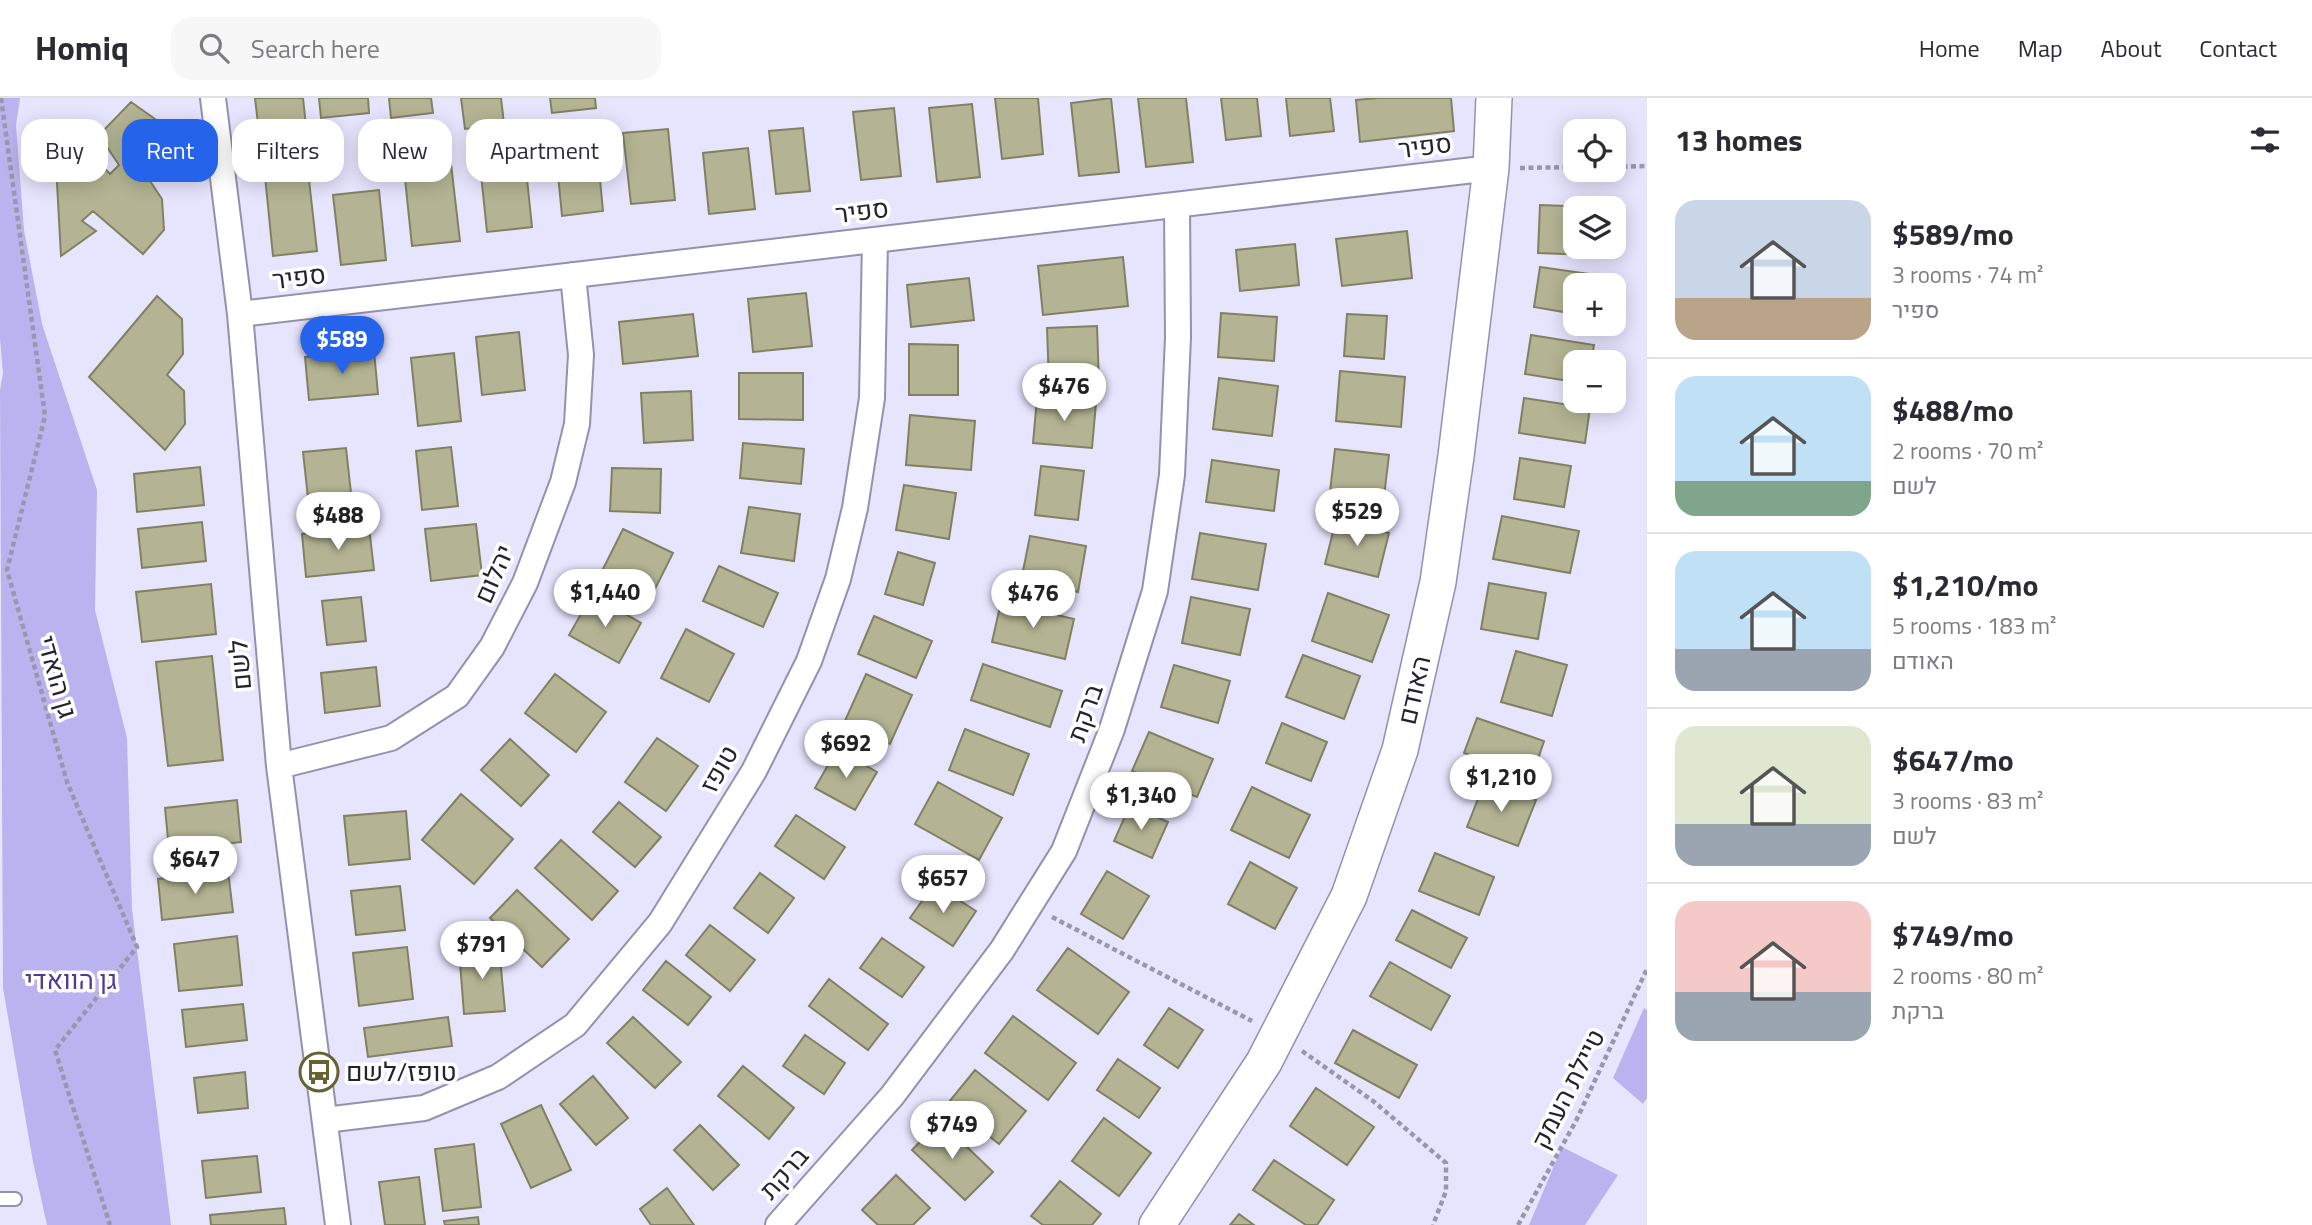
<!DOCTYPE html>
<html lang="en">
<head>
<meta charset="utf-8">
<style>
	:root { --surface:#fff; --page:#f7f7f7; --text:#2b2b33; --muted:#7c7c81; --line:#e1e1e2; --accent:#2563eb }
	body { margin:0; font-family:"Titillium Web",Heebo,sans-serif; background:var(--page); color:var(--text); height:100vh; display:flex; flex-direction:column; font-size:26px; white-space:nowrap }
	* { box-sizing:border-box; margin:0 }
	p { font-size:23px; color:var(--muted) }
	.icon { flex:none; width:38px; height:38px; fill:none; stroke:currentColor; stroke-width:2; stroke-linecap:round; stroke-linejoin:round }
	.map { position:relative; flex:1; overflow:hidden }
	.panel { display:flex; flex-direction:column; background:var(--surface); width:665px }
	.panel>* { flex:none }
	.hud { position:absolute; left:21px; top:21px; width:665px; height:63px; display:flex; gap:14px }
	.buttons { position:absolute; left:1563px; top:21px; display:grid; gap:14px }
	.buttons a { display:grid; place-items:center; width:63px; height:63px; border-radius:14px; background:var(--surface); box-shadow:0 4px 18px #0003; font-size:35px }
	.price { position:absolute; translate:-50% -60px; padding:0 16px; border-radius:24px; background:#fff; color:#222; font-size:23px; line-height:46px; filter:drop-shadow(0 2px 4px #0008) }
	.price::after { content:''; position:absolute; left:50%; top:42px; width:21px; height:16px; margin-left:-10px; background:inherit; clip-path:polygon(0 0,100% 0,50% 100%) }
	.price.selected { background:var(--accent); color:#fff }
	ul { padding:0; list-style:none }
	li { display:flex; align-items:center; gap:21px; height:175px; padding:0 28px }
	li+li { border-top:2px solid var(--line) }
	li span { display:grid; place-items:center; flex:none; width:196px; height:140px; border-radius:21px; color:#555 }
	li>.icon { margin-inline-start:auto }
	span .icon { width:84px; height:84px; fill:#fffc; stroke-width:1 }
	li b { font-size:30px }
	h2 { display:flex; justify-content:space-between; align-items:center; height:84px; padding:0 28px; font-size:30px }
	.pill { padding:0 24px; border-radius:21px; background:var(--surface); box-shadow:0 4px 18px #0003; font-size:24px; line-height:63px }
	.pill.selected { background:var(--accent); color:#fff }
	header { display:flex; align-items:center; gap:42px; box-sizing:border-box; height:98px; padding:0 35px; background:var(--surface); border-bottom:2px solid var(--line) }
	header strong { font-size:33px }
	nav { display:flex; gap:38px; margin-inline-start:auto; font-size:24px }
	.search { width:490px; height:63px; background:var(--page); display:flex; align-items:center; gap:18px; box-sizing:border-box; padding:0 24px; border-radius:21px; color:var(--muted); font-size:26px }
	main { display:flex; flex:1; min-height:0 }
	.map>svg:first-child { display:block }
	.green { fill:#bbb3ef }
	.building { fill:#b4b494; stroke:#818162; stroke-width:2 }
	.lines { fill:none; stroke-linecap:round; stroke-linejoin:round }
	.lane-casing { stroke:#9491af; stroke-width:16 }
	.street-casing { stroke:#9491af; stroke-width:28 }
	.secondary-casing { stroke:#9491af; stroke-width:38 }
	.path { stroke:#9a97ac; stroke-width:4.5; stroke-dasharray:5 3.5; stroke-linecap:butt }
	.lane { stroke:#fff; stroke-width:12 }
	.street { stroke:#fff; stroke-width:24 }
	.secondary { stroke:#fff; stroke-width:35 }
	.labels { text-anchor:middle; stroke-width:7; stroke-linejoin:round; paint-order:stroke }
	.street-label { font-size:26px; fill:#24222e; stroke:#fff }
	.park-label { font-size:26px; fill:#503b94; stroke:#fff }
	.poi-label { font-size:26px; fill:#24222e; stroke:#fff; text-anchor:start }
</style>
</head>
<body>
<header>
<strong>Homiq</strong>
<div class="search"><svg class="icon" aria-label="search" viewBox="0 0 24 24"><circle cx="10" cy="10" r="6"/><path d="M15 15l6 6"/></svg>Search here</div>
<nav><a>Home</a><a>Map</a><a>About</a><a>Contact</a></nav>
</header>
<main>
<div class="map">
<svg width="1647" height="1127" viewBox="0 0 1647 1127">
	<rect width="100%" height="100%" fill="#e7e4fe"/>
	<path class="green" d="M0,0H20L16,27L24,132L42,226L97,392L95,512L127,640L132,811L171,1127H47L33,1064L3,890L0,292L3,275L0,241Z
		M1644,910L1647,912V1000L1643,1006L1613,980Z
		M1562,1049L1618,1077L1585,1127H1529Z"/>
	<path class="building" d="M255,0H303L309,55L262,60Z
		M319,0H368L369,15L321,20Z
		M389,0H431L433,15L391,20Z
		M461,0H501L504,26L465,31Z
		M550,0H595L596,10L552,15Z
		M995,0H1038L1043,56L1002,61Z
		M1111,0L1119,74L1079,78L1071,5Z
		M1138,0H1186L1193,64L1146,69Z
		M1221,0H1257L1261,38L1226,42Z
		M1286,0H1330L1334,33L1290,38Z
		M1378,0H1451L1454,33L1360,44L1356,2Z
		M131,4L158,23L162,38L160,60L150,83L162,101L164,132L143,156L93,113L82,123L96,133L61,158L56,67L79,44L110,76L119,67L99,37Z
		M972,6L980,79L937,84L929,10Z
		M894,10L901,78L861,82L853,14Z
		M803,30L810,93L776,96L769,33Z
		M668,31L675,102L631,106L623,35Z
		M596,41L603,113L562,118L555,45Z
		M748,50L755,111L709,116L703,55Z
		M524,52L532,129L487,134L479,57Z
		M451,66L460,143L412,148L404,71Z
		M308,73L317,153L273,158L265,78Z
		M379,92L386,162L341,167L333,97Z
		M1540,107L1593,109L1575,110V149H1592L1591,157L1538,155Z
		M1407,133L1412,180L1342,188L1336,141Z
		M1295,146L1299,187L1240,193L1236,152Z
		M1123,159L1128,208L1043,217L1038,168Z
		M1540,169L1604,178L1602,187H1575V216L1534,209Z
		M969,180L974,222L911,229L907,187Z
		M806,195L812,248L753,254L748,201Z
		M157,198L182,221L183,256L167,277L184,293L185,326L165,352L89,279Z
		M1221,215L1277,219L1274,263L1218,259Z
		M693,216L698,258L623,266L619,224Z
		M1347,216L1387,218L1384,261L1344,258Z
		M1097,228L1099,284L1049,286L1047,230Z
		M519,234L525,292L482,297L476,239Z
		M1531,237L1594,247L1591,264H1575V284L1525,276Z
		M909,246L958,247V297H909Z
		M374,253L378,296L309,302L305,259Z
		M454,255L461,323L418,328L411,260Z
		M1340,273L1405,279L1401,329L1336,323Z
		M739,275H803V322L739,321Z
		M1219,280L1278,288L1272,338L1213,331Z
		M691,293L693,342L644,345L641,295Z
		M1037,300L1096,305L1092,350L1033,345Z
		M1524,300L1590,310L1585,345L1519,335Z
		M910,317L975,323L971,372L906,367Z
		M743,345L804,351L801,386L740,380Z
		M451,349L458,408L422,412L416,353Z
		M346,350L352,404L309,409L303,354Z
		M1335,351L1389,357L1383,407L1329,402Z
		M1520,360L1571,368L1564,409L1514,401Z
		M1212,362L1279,372L1274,413L1206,404Z
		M1041,368L1084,373L1078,422L1035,417Z
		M200,369L204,407L137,414L134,376Z
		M612,370L661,371L660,415L610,413Z
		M904,387L956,395L949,441L896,432Z
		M749,409L800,416L794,463L741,455Z
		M1502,418L1579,433L1570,475L1493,461Z
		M1336,422L1389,435L1378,479L1325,466Z
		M202,424L206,463L142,470L138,431Z
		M476,426L482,477L431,483L425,431Z
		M369,429L374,472L306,479L302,436Z
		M623,431L673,455L651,499L601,475Z
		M1200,435L1266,446L1258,492L1192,481Z
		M1030,438L1086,448L1078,494L1021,483Z
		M898,454L935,465L923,507L885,496Z
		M719,468L778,495L763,529L703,503Z
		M1489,485L1546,495L1538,541L1481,531Z
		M211,486L216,536L142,544L136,494Z
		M1328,495L1389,517L1372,564L1312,543Z
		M592,497L641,525L619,565L569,537Z
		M361,499L366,543L327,547L322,503Z
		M1191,499L1250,511L1240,557L1182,545Z
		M1001,504L1074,521L1065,561L992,544Z
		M874,518L932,543L916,580L858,556Z
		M686,531L734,556L709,604L661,580Z
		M1516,553L1567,567L1552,618L1501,604Z
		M1303,557L1360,578L1344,621L1286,599Z
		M212,558L223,662L168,668L156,564Z
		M983,566L1062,593L1050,629L971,602Z
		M1174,567L1230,583L1218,625L1161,609Z
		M376,569L380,608L325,615L321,575Z
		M555,576L606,614L576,654L525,615Z
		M866,576L912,597L890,646L844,625Z
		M1477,620L1544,643L1532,679L1464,655Z
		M1282,625L1327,644L1311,683L1266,665Z
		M965,631L1029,656L1013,697L949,672Z
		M1149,634L1213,661L1197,699L1132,673Z
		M657,640L698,668L666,713L625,684Z
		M510,641L549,677L521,708L481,672Z
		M837,651L877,674L855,712L815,690Z
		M1485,683L1536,702L1518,748L1467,729Z
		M938,684L1002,720L979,762L915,726Z
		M1252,689L1310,717L1289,760L1231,732Z
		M461,696L513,741L474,786L422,742Z
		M237,702L241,744L169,752L165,710Z
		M619,704L661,739L635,769L593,734Z
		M1130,707L1168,724L1152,760L1114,743Z
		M406,713L410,761L349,767L344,718Z
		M796,717L845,749L824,781L775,748Z
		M561,742L618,793L592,822L535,770Z
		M1435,755L1494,779L1479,817L1419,793Z
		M1250,764L1297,790L1275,831L1228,806Z
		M228,773L233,814L162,822L158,781Z
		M1107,773L1149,798L1123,841L1081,816Z
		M760,775L794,800L768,835L734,810Z
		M934,786L976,813L953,848L910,820Z
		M400,788L405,832L356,837L351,793Z
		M517,792L569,841L542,869L490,820Z
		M1412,812L1467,840L1451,870L1396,842Z
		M710,827L755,862L730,893L686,857Z
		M237,838L242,887L179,893L174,846Z
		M882,840L924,869L902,899L860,870Z
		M407,849L413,901L359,908L353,855Z
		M499,849L505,913L464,916L459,852Z
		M1068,850L1129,894L1098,936L1037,892Z
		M666,863L711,899L688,927L643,892Z
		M1390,864L1450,898L1431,932L1370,898Z
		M829,881L888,926L868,952L809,908Z
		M243,906L247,942L186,949L182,912Z
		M1169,910L1203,932L1178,970L1144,947Z
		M1013,918L1076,965L1048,1002L985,955Z
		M448,919L452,948L368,959L364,930Z
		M633,919L681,964L655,990L607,945Z
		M1353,932L1417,967L1399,1000L1335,965Z
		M805,937L845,965L824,996L783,968Z
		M1118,961L1160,990L1139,1020L1097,992Z
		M743,968L794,1010L769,1041L718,998Z
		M975,972L1026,1013L999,1046L948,1005Z
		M245,974L248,1010L198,1015L194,980Z
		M593,978L628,1020L596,1047L560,1006Z
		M1316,990L1374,1029L1347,1067L1290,1028Z
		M541,1007L571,1072L531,1090L501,1026Z
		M1104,1020L1151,1055L1119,1098L1072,1063Z
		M940,1023L993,1074L965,1102L912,1052Z
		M700,1027L739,1067L713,1092L674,1052Z
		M474,1046L481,1109L443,1113L435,1051Z
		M257,1058L261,1094L206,1100L202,1063Z
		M1274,1062L1334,1102L1317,1127H1306L1253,1092Z
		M896,1077L930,1110L913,1127H878L862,1112Z
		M419,1079L425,1127H385L379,1084Z
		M1060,1083L1101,1116L1092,1127H1043L1031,1118Z
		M667,1090L694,1127H651L640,1111Z
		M284,1110L286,1127H211L210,1117Z
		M1239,1116L1254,1127H1230Z
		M478,1119L479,1127H445L444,1123Z"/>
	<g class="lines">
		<defs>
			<path id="lane" d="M0,1101H15"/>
			<path id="street" d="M213,0L240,216L279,668L338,1127
				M240,216L1491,70
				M279,668L391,640L457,598L492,549L525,485L563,384L577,326L581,257L573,177
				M325,1022L424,1010L498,979L575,927L660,825L754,673L809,563L838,481L855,410L872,300L875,142
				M778,1127L892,998L1002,852L1064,753L1112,631L1155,493L1172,377L1178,239L1177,107"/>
			<path id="secondary" d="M1157,1127L1264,964L1349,798L1400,652L1438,484L1456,358L1491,70L1494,0"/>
		</defs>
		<use href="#lane" class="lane-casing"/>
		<use href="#street" class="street-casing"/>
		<use href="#secondary" class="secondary-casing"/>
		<path class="path" d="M1,0L45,318L7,472L67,684L137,849L55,952L110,1127
			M1614,69L1647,68
			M1520,70L1575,69
			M1052,819L1252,923
			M1302,953L1373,1003L1446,1065V1093L1433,1127
			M1518,1127L1576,1023L1647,871"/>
		<use href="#lane" class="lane"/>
		<use href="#street" class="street"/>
		<use href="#secondary" class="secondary"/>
	</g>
	<defs>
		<symbol id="bus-ring" viewBox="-11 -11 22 22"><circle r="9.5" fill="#fff" stroke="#656330" stroke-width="1.5"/><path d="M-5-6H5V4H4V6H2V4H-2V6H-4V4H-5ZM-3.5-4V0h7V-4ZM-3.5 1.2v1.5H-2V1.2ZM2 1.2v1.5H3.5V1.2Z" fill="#656330"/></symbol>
	</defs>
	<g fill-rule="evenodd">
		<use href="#bus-ring" x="297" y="952" width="44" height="44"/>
	</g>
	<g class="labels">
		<g class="street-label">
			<text transform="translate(1425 48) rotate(-7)" y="9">ספיר</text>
			<text transform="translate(862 113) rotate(-7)" y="9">ספיר</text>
			<text transform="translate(299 179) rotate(-7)" y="9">ספיר</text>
			<text transform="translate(494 476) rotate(-66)" y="9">יהלום</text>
			<text transform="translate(240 567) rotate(-95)" y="9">לשם</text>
			<text transform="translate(57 579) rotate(74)" y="9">גן הואדי</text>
			<text transform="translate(1414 592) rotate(-77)" y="9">האודם</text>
			<text transform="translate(1085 615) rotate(-71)" y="9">ברקת</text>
			<text transform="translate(719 671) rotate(-60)" y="9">טופז</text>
			<text transform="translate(1568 991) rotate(-63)" y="9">טיילת העמק</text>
			<text transform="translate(784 1075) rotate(-49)" y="9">ברקת</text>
		</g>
		<g class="park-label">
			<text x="71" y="891">גן הוואדי</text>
		</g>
		<g class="poi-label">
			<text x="346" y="983">טופז/לשם</text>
		</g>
	</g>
</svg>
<div class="buttons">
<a><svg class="icon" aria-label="locate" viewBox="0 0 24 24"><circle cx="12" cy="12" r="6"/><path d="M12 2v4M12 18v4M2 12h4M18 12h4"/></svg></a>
<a><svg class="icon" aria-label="layers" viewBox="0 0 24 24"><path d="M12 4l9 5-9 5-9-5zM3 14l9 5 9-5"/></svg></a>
<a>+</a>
<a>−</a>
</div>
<b class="price selected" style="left:342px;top:278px">$589</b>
<b class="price" style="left:1064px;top:325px">$476</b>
<b class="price" style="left:1357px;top:450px">$529</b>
<b class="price" style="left:338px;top:454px">$488</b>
<b class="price" style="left:605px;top:531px">$1,440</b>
<b class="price" style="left:1033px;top:532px">$476</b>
<b class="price" style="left:846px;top:682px">$692</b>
<b class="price" style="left:1501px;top:716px">$1,210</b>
<b class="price" style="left:1141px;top:734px">$1,340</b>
<b class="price" style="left:195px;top:798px">$647</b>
<b class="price" style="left:943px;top:817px">$657</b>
<b class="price" style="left:482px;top:883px">$791</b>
<b class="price" style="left:952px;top:1063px">$749</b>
<div class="hud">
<a class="pill">Buy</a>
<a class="pill selected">Rent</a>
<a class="pill">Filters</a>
<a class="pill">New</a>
<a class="pill">Apartment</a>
</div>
</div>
<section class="panel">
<h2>13 homes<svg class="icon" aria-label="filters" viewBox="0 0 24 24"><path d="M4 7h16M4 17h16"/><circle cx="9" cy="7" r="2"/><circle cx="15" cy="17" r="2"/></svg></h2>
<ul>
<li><span style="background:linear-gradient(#c9d6e8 70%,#b9a48a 0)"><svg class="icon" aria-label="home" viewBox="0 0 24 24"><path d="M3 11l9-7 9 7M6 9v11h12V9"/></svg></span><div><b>$589/mo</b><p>3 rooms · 74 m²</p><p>ספיר</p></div></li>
<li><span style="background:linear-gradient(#bfe0f5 75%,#7fa58c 0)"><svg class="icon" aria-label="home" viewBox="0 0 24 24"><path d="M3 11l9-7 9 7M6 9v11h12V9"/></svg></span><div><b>$488/mo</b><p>2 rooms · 70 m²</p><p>לשם</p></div></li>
<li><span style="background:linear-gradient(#bfe0f5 70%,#9aa5b1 0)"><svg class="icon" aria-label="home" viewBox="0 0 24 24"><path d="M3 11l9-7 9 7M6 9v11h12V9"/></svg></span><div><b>$1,210/mo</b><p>5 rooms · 183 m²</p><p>האודם</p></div></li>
<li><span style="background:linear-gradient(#dfe7d0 70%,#9aa5b1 0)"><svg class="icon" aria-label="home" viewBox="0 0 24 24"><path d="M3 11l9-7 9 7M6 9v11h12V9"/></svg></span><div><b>$647/mo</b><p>3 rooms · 83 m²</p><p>לשם</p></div></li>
<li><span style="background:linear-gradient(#f6c9c9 65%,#9aa5b1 0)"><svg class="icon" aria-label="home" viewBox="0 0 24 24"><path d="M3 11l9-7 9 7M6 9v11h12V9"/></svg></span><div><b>$749/mo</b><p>2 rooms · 80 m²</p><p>ברקת</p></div></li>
</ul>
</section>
</main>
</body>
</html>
